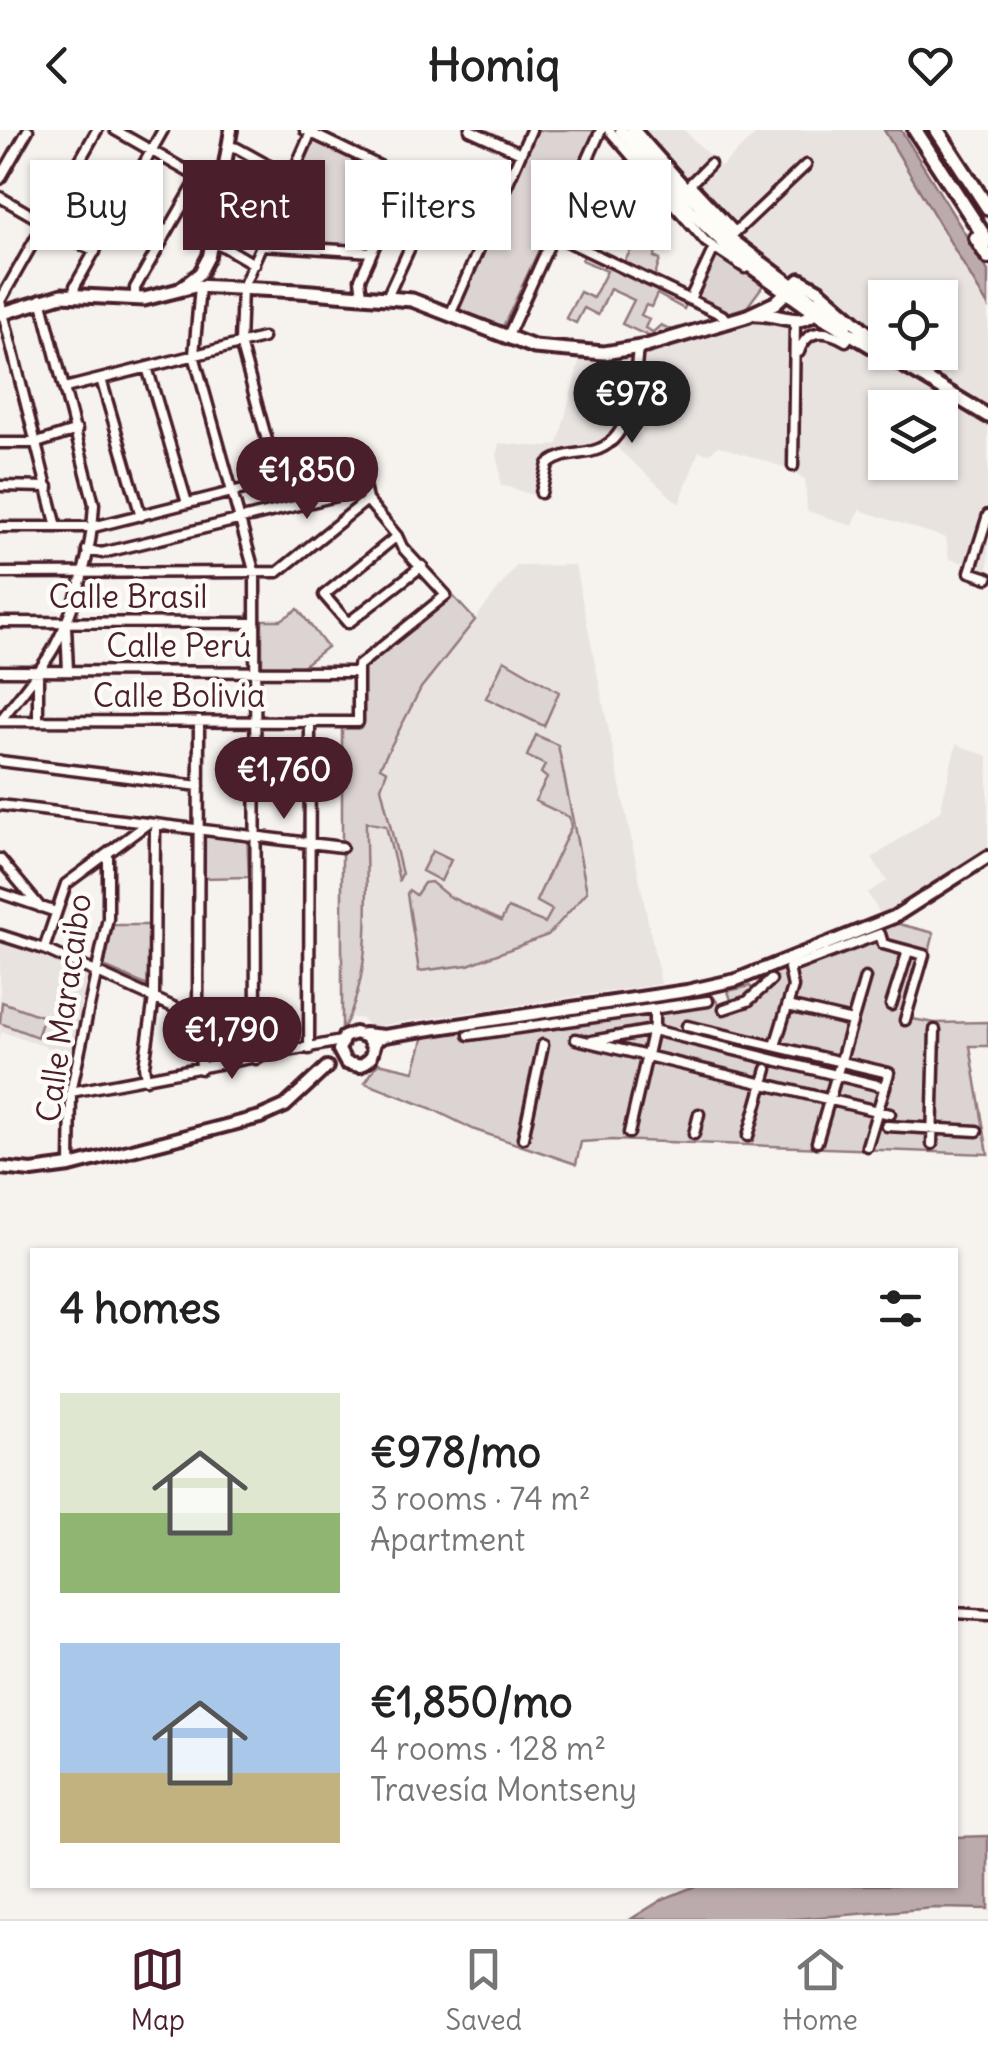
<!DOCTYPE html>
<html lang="en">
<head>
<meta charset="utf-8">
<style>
	:root { --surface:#fff; --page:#f6f6f6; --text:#222; --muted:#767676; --line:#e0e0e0; --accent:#4a1f2b }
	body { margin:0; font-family:Delius,sans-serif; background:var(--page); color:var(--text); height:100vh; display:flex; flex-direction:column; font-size:38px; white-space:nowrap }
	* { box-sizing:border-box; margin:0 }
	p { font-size:32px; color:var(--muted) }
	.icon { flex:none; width:55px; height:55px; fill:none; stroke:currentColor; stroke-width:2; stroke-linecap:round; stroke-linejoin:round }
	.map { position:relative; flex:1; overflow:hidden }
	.sheet { position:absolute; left:30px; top:1118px; width:928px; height:640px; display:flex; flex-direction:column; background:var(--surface); border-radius:0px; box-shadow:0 2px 8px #0004 }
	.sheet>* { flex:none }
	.guide { position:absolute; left:30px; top:30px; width:930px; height:90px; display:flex; gap:20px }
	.tools { position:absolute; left:868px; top:150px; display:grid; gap:20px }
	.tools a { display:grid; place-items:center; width:90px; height:90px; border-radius:0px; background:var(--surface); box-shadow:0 2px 8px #0004; font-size:50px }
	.price { position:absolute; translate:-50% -85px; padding:0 22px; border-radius:35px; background:var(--accent); color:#fff; font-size:32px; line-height:65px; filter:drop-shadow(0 2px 5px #0008) }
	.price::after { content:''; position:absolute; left:50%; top:60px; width:30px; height:22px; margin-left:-15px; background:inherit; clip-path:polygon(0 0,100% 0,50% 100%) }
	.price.on { background:#222; color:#fff }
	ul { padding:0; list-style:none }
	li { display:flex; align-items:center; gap:30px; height:250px; padding:0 30px }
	li span { display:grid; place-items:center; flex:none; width:280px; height:200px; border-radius:0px; color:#555 }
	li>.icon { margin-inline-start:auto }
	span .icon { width:120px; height:120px; fill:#fffc; stroke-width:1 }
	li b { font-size:42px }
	h2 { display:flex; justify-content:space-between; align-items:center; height:120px; padding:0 30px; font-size:42px }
	.chip { padding:0 35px; border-radius:0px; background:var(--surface); box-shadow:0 2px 8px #0004; font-size:35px; line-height:90px }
	.chip.on { background:var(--accent); color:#fff }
	header { display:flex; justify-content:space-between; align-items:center; height:130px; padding:0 30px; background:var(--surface); font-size:45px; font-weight:800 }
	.tabs { display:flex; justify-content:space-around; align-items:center; height:140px; border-top:2px solid var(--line); background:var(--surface); font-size:28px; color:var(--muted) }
	.tabs a { display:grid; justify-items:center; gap:5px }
	.tabs .on { color:var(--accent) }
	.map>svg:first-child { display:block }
	.built { fill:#e9e3e0; fill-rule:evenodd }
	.green { fill:#dcd4d2; stroke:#937a7e; stroke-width:2.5 }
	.water { fill:#bbabac; stroke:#8e7378; stroke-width:2.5 }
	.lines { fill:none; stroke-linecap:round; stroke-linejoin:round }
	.street-casing { stroke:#4a1f2b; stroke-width:15 }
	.secondary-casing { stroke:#4a1f2b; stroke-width:18 }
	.primary-casing { stroke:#4a1f2b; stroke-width:19 }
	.highway-casing { stroke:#4a1f2b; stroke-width:20 }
	.street { stroke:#fdfcf7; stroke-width:8 }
	.secondary { stroke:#fdfcf7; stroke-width:10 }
	.primary { stroke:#fdfcf7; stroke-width:11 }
	.highway { stroke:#fdfcf7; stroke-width:12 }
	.labels { text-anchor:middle; stroke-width:9; stroke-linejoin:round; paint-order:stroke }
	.street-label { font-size:32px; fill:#4a1f2b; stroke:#fdfcf7 }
</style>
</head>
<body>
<header><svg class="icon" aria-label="back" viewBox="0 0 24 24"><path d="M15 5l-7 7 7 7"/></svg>Homiq<svg class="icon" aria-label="heart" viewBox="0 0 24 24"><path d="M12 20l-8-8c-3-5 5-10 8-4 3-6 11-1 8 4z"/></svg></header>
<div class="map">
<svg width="988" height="1789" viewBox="0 0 988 1789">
	<rect width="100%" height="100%" fill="#f6f3ef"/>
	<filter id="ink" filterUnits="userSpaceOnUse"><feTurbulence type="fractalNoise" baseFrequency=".01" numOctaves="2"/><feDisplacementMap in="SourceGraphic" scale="20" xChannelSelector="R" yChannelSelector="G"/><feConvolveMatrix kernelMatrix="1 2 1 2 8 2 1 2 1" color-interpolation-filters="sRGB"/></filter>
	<g filter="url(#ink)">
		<path class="built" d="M644,0H684L721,37L760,0H893L988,160V448L970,442L972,435L949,429L946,408L859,380L853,396L807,381L805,349L783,337L719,316L708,324L699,321L679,374L616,317L568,326L553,336L548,370L501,355L497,323L499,313L547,317L558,314L581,224L611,223L741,188L785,165L780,145L784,138L725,93ZM885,168H940V222H885ZM885,278H940V332H885Z
			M575,435L661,854L370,897L362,889L350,887L364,829L367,629L516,436Z
			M956,614L988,626V727L885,791L867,763L887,751L872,728L940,681Z
			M0,811L90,846L73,926L2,902L0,908Z"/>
		<path class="green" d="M537,0H595L501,201L456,183Z
			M314,11L399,52L370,118L270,110Z
			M620,73L639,80L627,104L607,96Z
			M638,108L658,118L654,127L660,130L654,148L623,134Z
			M585,123L687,172L684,179L657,164L651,177L646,175L641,185L649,189L645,198L653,202L661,195L672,200L650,207L622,194L634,170L610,159L598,185L584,178L576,193L566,188L580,162L593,168L607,141L582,130Z
			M712,123L764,154L747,177L728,183L692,165Z
			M453,466L475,490L421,558L380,637L387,641L381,657L402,744L399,750L386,696L366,692C365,759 376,840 342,901V596L362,595L363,540Z
			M298,479L327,517L301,537H262V490H281Z
			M504,530L559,562L544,596L486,568Z
			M536,605L558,615L587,762L548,805L468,835L419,841L407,764L409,760L416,765L424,753L431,752L448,766L501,791L508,778L545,793L552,780L536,771L571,697L569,687L535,671L547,648L541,643L545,635L527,626Z
			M202,701L247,706L249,747L203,748Z
			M432,721L451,730L441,751L422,741Z
			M895,793L934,803L912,889L935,893L988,892V916H970L988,1024L612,1010L581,1012L576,1034L475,1000L430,978L365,953L378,933L414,941L424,906L711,863L719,875L731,870L728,861L750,856L754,860L783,834Z
			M113,795H149L148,856L104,837Z
			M2,872L44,887L37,907L0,893Z"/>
		<path class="water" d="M884,0H901L988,141V176Z
			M988,1706V1779L935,1778L794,1789H631L663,1769L698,1755H955V1707Z"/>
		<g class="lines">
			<defs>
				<path id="street" d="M115,0L210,54L221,56
					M305,0L491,90
					M470,0L521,23
					M609,0L706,112L745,138
					M228,16L237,18L291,48
					M0,49L28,0
					M690,54L735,102
					M690,54L710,34
					M220,64L273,90
					M0,67L95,122
					M120,76L167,101
					M552,104L722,185L728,192
					M729,108L806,35
					M212,114L223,116L254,134
					M262,115L372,122
					M200,156L194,225L255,444L256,929
					M74,165L75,156L163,0
					M362,166L360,149L405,48
					M392,168L389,163L435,63
					M135,169V158L199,47
					M690,169L714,118
					M450,185L531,0
					M507,208L601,0
					M799,222C807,197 827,200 846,211L851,204
					M147,237L187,373
					M101,249L141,386
					M65,258L263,208
					M0,313H37L77,300
					M793,336L795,191
					M278,350L240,213L242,159L312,0
					M0,356L48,357
					M541,363L548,334C563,323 576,325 593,321C634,311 634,252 638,218
					M988,385L970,442L988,448
					M0,397H93L359,330L367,370L397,406L402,417L446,465L358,536V542
					M57,397L0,171L97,0
					M397,406L324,465L348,493L422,436
					M87,420L102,423L365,359
					M0,443L278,442L367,370
					M0,492L255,493
					M66,496L68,541
					M0,541L358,542
					M38,541V591
					M0,591C18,567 40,543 55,516C77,475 92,420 94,374L41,169
					M0,591L358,592V542
					M199,591L198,888L201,939
					M0,631L199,656
					M0,675L342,717
					M0,729L40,777
					M0,763L56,782
					M0,805L44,819L198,888
					M44,819L66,754L147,694
					M891,875L908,821
					M788,876L852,891
					M724,879L748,871L771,850
					M687,896L889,943L867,1016
					M469,905L708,871
					M576,909L890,984
					M592,911L653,900L885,957
					M775,916L793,857L789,838L880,804L883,814L924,825L905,890
					M309,919L310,591
					M146,949L144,936L154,868L155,695
					M71,962L341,911
					M887,996L977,1001
					M629,1003L654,894V879
					M694,1004L699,984
					M748,1006L767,939
					M523,1008L543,915
					M817,1012L865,848
					M932,1014L935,900
					M70,1036L71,962L108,788V726
					M955,1483L988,1485"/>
				<path id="secondary" d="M181,158L200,143L209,126L231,0
					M364,904L384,906L687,861L736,850L894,787L988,727
					M373,919L367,907L355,903L344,907L339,920L346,933L360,936L370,929L376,910L383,907
					M0,1038L32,1041L70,1036L260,987L285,976L327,937"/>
				<path id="primary" d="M621,0L690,81L742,130L816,183L988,286
					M633,0L729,108L803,164L847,193
					M0,184L62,165L144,169L195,156L299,161L412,170L534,217L604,223L646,216L747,186L775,173L800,150L818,160L878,212
					M756,184C781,183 804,202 819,176"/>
				<path id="highway" d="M915,0L988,112
					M937,0L988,78
					M976,108L988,127"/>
			</defs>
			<use href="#street" class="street-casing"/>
			<use href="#secondary" class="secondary-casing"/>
			<use href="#primary" class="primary-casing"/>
			<use href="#highway" class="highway-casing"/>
			<use href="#street" class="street"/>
			<use href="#secondary" class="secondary"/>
			<use href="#primary" class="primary"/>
			<use href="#highway" class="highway"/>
		</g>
	</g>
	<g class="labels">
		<g class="street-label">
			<text x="128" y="478">Calle Brasil</text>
			<text x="179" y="527">Calle Perú</text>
			<text x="179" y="577">Calle Bolivia</text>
			<text transform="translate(64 878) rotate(-82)" y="11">Calle Maracaibo</text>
		</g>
	</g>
</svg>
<div class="tools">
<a><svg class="icon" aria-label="locate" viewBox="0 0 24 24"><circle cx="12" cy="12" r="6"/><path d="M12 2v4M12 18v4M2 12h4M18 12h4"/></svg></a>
<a><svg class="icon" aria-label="layers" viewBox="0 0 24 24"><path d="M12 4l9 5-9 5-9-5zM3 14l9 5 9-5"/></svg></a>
</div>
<b class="price on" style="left:632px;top:316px">€978</b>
<b class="price" style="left:307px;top:392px">€1,850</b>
<b class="price" style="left:284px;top:692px">€1,760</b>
<b class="price" style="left:232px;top:952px">€1,790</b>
<div class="guide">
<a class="chip">Buy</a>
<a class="chip on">Rent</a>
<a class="chip">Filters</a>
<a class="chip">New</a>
</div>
<section class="sheet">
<h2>4 homes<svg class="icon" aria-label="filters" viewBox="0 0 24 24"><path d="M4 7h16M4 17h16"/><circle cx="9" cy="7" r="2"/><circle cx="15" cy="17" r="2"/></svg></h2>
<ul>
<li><span style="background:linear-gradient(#dfe7d0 60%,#8fb573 0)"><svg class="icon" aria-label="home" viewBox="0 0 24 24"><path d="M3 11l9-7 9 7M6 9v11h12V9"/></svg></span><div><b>€978/mo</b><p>3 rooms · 74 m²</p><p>Apartment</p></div></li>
<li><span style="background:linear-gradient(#a9c7e8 65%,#c2b280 0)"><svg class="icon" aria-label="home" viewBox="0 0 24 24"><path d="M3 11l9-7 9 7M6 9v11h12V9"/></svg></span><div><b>€1,850/mo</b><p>4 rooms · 128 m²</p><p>Travesía Montseny</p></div></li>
</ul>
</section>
</div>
<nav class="tabs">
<a class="on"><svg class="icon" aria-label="map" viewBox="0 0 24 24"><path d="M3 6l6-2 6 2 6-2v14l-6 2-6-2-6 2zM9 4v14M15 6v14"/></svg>Map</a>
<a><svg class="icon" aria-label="saved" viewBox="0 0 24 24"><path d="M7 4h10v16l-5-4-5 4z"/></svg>Saved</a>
<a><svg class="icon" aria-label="home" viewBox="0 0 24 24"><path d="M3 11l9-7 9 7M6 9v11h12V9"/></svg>Home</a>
</nav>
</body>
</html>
